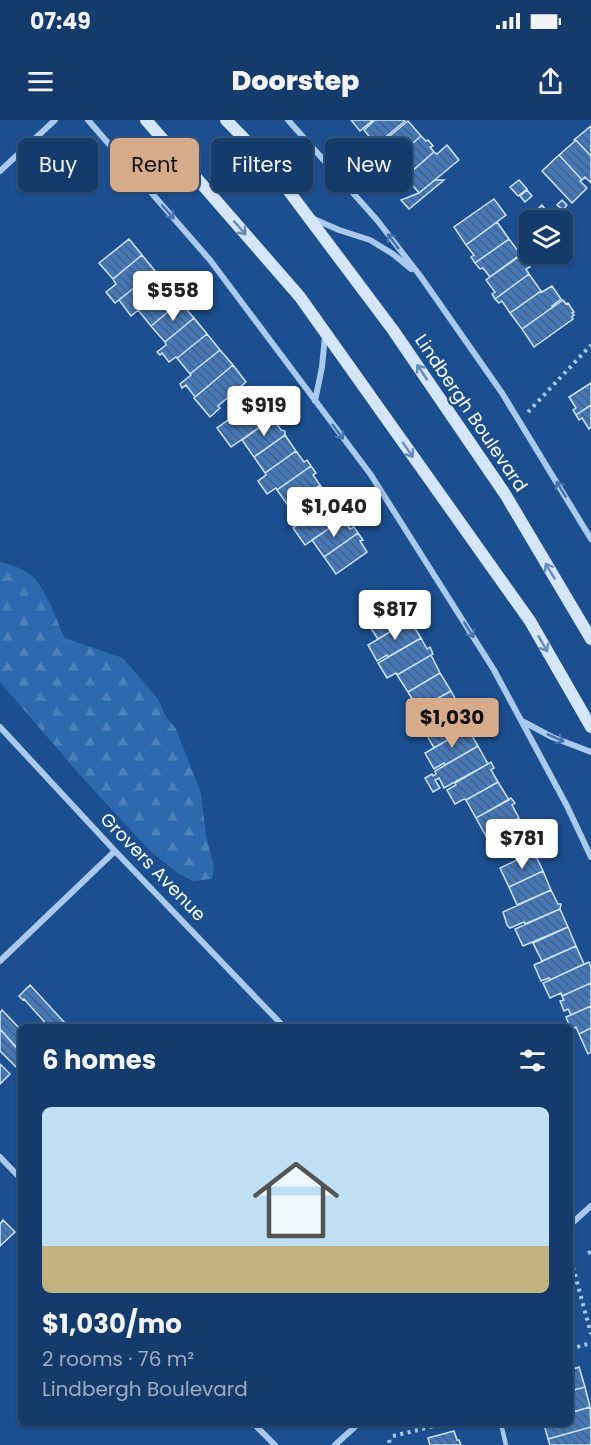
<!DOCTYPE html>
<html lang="en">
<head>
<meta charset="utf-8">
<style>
	:root { --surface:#143b6b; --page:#1d4271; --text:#f1f3f6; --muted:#9dadc1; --line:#33557e; --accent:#d6ab8b }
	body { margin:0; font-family:Poppins,sans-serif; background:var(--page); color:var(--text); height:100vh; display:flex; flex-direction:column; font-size:22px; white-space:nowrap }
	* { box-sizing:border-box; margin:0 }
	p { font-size:20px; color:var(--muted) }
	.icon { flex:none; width:33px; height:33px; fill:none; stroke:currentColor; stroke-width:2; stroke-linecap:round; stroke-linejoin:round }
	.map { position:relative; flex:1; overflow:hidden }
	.details { position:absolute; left:18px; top:904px; width:555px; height:402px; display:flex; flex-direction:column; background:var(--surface); border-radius:9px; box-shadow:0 2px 4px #0004,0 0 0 2px var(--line) }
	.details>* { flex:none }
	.top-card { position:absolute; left:18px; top:18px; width:555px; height:54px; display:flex; gap:12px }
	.tools { position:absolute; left:519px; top:90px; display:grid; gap:12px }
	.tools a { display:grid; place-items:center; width:54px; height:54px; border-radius:9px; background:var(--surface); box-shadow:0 2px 4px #0004,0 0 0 2px var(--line); font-size:30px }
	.price { position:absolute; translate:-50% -51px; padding:0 14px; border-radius:6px; background:#fff; color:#222; font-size:20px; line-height:39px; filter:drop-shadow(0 2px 3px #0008) }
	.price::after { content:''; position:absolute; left:50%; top:36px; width:18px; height:14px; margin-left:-9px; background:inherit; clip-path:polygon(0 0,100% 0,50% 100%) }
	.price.selected { background:var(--accent); color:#111 }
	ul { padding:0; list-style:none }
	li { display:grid; align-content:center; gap:12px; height:318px; padding:0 24px }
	li span { display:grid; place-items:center; height:186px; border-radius:9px; color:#555 }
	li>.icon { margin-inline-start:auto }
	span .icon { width:108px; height:108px; fill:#fffc; stroke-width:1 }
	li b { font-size:26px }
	h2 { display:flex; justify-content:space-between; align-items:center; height:72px; padding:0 24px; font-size:26px }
	.chip { padding:0 21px; border-radius:9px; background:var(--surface); box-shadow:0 2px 4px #0004,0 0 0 2px var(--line); font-size:21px; line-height:54px }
	.chip.selected { background:var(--accent); color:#111 }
	.status { display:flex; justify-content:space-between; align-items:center; height:42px; padding:0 30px; background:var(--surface); direction:ltr }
	.status svg { height:16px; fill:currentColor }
	header { display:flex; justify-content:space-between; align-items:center; height:78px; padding:0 24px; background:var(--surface); font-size:27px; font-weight:800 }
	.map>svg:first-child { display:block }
	.forest { fill:url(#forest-firs) }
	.building { fill:url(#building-back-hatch); stroke:#cfe3fa; stroke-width:1.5 }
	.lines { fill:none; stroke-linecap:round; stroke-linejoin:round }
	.path { stroke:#a9c9ee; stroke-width:4; stroke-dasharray:3 4.5; stroke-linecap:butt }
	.service { stroke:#a9c9ee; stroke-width:4.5 }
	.minor { stroke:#a9c9ee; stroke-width:6 }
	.secondary { stroke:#d6e6fa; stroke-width:12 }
	.oneway { stroke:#4674ac }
	.oneway2 { stroke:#668bba }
	.labels { text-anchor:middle; stroke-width:4.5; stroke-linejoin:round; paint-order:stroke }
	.street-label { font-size:18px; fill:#fff; stroke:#1b4f8f }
</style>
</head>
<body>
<div class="status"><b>07:49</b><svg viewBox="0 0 49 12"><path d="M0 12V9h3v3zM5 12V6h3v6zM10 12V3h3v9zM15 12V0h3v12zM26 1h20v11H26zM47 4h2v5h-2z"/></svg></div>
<header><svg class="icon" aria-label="menu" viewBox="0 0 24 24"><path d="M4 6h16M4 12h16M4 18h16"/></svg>Doorstep<svg class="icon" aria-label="share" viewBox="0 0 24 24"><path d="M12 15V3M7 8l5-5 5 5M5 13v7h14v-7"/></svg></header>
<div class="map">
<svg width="591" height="1325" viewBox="0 0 591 1325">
	<defs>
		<pattern id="forest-firs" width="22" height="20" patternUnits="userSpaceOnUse" patternTransform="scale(1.5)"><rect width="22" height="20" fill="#2e69ad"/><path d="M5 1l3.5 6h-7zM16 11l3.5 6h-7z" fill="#4d80b9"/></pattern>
		<pattern id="building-back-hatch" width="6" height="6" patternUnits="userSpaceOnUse" patternTransform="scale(1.5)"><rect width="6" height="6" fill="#4478b7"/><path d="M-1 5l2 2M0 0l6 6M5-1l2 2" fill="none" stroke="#486282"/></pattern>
	</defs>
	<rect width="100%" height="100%" fill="#1b4f8f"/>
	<path class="forest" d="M0,442C10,445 23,448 31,455C48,471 55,498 65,518L123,538L158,579L165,595L176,609L201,673L206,716L214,746L212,759L193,761L179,754L151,732L79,654L0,562Z"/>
	<path class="building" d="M351,0H373L360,11Z
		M375,0H404L405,1L376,25L364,10Z
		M408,1L421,16L392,41L384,31L381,34L375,28Z
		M591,6V36L575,19Z
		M421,16L426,21L428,20L433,26L430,27L434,32L403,59L399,54L401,52L392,41Z
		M575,19L591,36V63L585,57L582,60L559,35L575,21L574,20Z
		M447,25L459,40L419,73L409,61L407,63L403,59L434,32L437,34Z
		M559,35L582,60L580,61L587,68L572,83L542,51Z
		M435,60H444L409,89L401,80L419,73Z
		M519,60L527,69L518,76L510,67Z
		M527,70L532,76L525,82L520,76Z
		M494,79L506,95L466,125L454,107Z
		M562,80L567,85L563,90L557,85Z
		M542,85L547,92L541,97L536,91Z
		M497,102L509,119L475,143L471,137L474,135L466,125Z
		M129,119L142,135L113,159L99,143Z
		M509,119L521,135L490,157L483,148L480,149L475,143Z
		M142,135L155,151L115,183L106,172L116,164L113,159Z
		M517,137L522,143L525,140L530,147L526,149L529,154L495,179L492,174L495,172L486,160Z
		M155,151L164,162L167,159L170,164L131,196L119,180Z
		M529,154L541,171L510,193L502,181L499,183L495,179Z
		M170,164L176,171L174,174L180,182L151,206L138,190Z
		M552,166L561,179L552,186L553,187L522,209L510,193L541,171L542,172Z
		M563,180L566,184L568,183L574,192L572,193L574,195L572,197L573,199L534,227L522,209Z
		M180,182L194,198L165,222L151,206Z
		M194,198L207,214L177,238L176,237L169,242L162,233L160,235L157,232L166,225L165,222Z
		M207,214L220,230L190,254L177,238Z
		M220,230L233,245L195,277L186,265L182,268L180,264L191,255L190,254Z
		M233,245L246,262L218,286L220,288L210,297L194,278Z
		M591,263V285L576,295L573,290L576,288L569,277Z
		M263,278L268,285L265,287L273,298L231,327L217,308L231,298L232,301Z
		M591,285V307L589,309L582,298L579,300L576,295Z
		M273,298L281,310L285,311V315L254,337L242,320Z
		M285,315L296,331L265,353L254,337Z
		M296,331L304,342L307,340L311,346L277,370L276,368L267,374L258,361L266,355L265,353Z
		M311,346L316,353L313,355L320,365L289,387L277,370Z
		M320,365L327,375L330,373L334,380L300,403L289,387Z
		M334,380L338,385L335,387L343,399L305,425L293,408Z
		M343,399L350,409L354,407L358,413L324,437L312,420Z
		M358,413L363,420L360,421L367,432L336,454L324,437Z
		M399,481L410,500L378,519L366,501Z
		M410,500L421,518L388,537L387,535L377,541L368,525Z
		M421,518L427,529L430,527L433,534L397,555L396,553L387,558L378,543Z
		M431,535L440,553L408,572L397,555Z
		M440,553L451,571L418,589L408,572Z
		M451,571L461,589L417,613L408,595Z
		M457,591L463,601L466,599L470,607L434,628L424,610Z
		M470,607L474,613L471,614L478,626L445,645L444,643L434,649L425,633Z
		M478,626L488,644L444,668L439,658L435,660L440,668L433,672L425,658L432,654L433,656L436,654L435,651Z
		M491,642L494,648L491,650L498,662L466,680L464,679L455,684L447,670L456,665L455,663Z
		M498,662L509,680L476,698L466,680Z
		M511,678L515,683L512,685L519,698L486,716L476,698Z
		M534,732L543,751L509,767L500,748Z
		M543,751L551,770L517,785L509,767Z
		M551,770L558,784H561L560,789L525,804L524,802L510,808L507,805L503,792Z
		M560,789L568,807L523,826L515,809Z
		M568,807L576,826L542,841L533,823Z
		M576,826L584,844L550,860L549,858L541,861L534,845Z
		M589,842L591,847V863L562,876L561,873L550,878L543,863Z
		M591,863V886L571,895L568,889L564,891L560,881L564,880L562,876Z
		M30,865L64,902L58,908H50L24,879L23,880L19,876Z
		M591,886V908L579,914L576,907L571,910L566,897Z
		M2,890L21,910V932L0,909V893Z
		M591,908V932L588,934L579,914Z
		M0,909L21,933V952L0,931Z
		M0,944L10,954L0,964Z
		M3,1100L15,1112L0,1126V1104Z
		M579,1247L585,1267L570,1271V1250Z
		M585,1267L590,1287L570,1293V1271Z
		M590,1287L591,1307L548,1319L544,1304H570V1293Z
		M591,1307V1325H550L548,1319Z
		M454,1311L457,1320H459L461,1325H430L428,1318Z"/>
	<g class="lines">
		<path class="path" d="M528,292L591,225
			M588,1133L591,1132
			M573,1147L591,1214
			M570,1229L591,1223
			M393,1316L443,1304
			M389,1320L390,1325"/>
		<path class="service" d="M501,1304L506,1325"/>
		<path class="minor" d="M88,0L210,140L371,355L494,550L567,686L591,737
			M288,0L377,100L421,157L502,273L591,419
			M0,51L55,0
			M314,99L339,110L370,120L393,134L411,149
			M315,281L322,247L325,216
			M522,601L552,617L591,632
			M0,607L115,731L285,908
			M0,841L115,731
			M0,1037L21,1059
			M570,1105L591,1086
			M254,1304L275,1325
			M335,1325L358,1304"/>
		<path class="secondary" d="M146,0L300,177L530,501L591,607
			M226,0L267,42L393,210L505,374L591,519"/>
	</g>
	<defs><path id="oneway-shaft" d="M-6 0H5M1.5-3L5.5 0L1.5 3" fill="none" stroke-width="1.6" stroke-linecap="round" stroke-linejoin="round" transform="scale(1.5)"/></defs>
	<g class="oneway">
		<use href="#oneway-shaft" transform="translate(168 92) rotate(49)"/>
		<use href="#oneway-shaft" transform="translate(393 121) rotate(-127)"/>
		<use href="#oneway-shaft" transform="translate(338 312) rotate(53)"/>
		<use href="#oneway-shaft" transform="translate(561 369) rotate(-121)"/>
		<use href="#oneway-shaft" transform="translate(469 510) rotate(58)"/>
		<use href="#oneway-shaft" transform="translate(556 618) rotate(24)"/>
	</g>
	<g class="oneway2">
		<use href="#oneway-shaft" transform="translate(240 108) rotate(49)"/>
		<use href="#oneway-shaft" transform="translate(422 252) rotate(-124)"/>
		<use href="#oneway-shaft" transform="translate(408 330) rotate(55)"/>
		<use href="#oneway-shaft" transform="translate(550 451) rotate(-121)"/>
		<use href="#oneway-shaft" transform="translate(543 524) rotate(60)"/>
	</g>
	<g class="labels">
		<g class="street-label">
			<text transform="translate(471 293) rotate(56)" y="6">Lindbergh Boulevard</text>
			<text transform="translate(153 747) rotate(46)" y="6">Grovers Avenue</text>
		</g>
	</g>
</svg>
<div class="tools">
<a><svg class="icon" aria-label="layers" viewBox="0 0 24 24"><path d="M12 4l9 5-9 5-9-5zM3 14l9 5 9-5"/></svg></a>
</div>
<b class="price" style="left:173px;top:202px">$558</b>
<b class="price" style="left:264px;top:317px">$919</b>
<b class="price" style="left:334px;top:418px">$1,040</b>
<b class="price" style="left:395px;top:521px">$817</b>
<b class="price selected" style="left:452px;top:629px">$1,030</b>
<b class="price" style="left:522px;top:750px">$781</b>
<div class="top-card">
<a class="chip">Buy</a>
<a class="chip selected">Rent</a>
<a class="chip">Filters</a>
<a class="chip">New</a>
</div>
<section class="details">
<h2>6 homes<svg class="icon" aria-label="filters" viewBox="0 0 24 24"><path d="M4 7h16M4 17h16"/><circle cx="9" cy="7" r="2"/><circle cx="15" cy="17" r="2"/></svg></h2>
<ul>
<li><span style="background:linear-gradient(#bfe0f5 75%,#c2b280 0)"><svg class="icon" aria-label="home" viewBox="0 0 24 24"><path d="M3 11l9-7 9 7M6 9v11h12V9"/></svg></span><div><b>$1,030/mo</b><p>2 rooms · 76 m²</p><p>Lindbergh Boulevard</p></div></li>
</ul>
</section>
</div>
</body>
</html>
